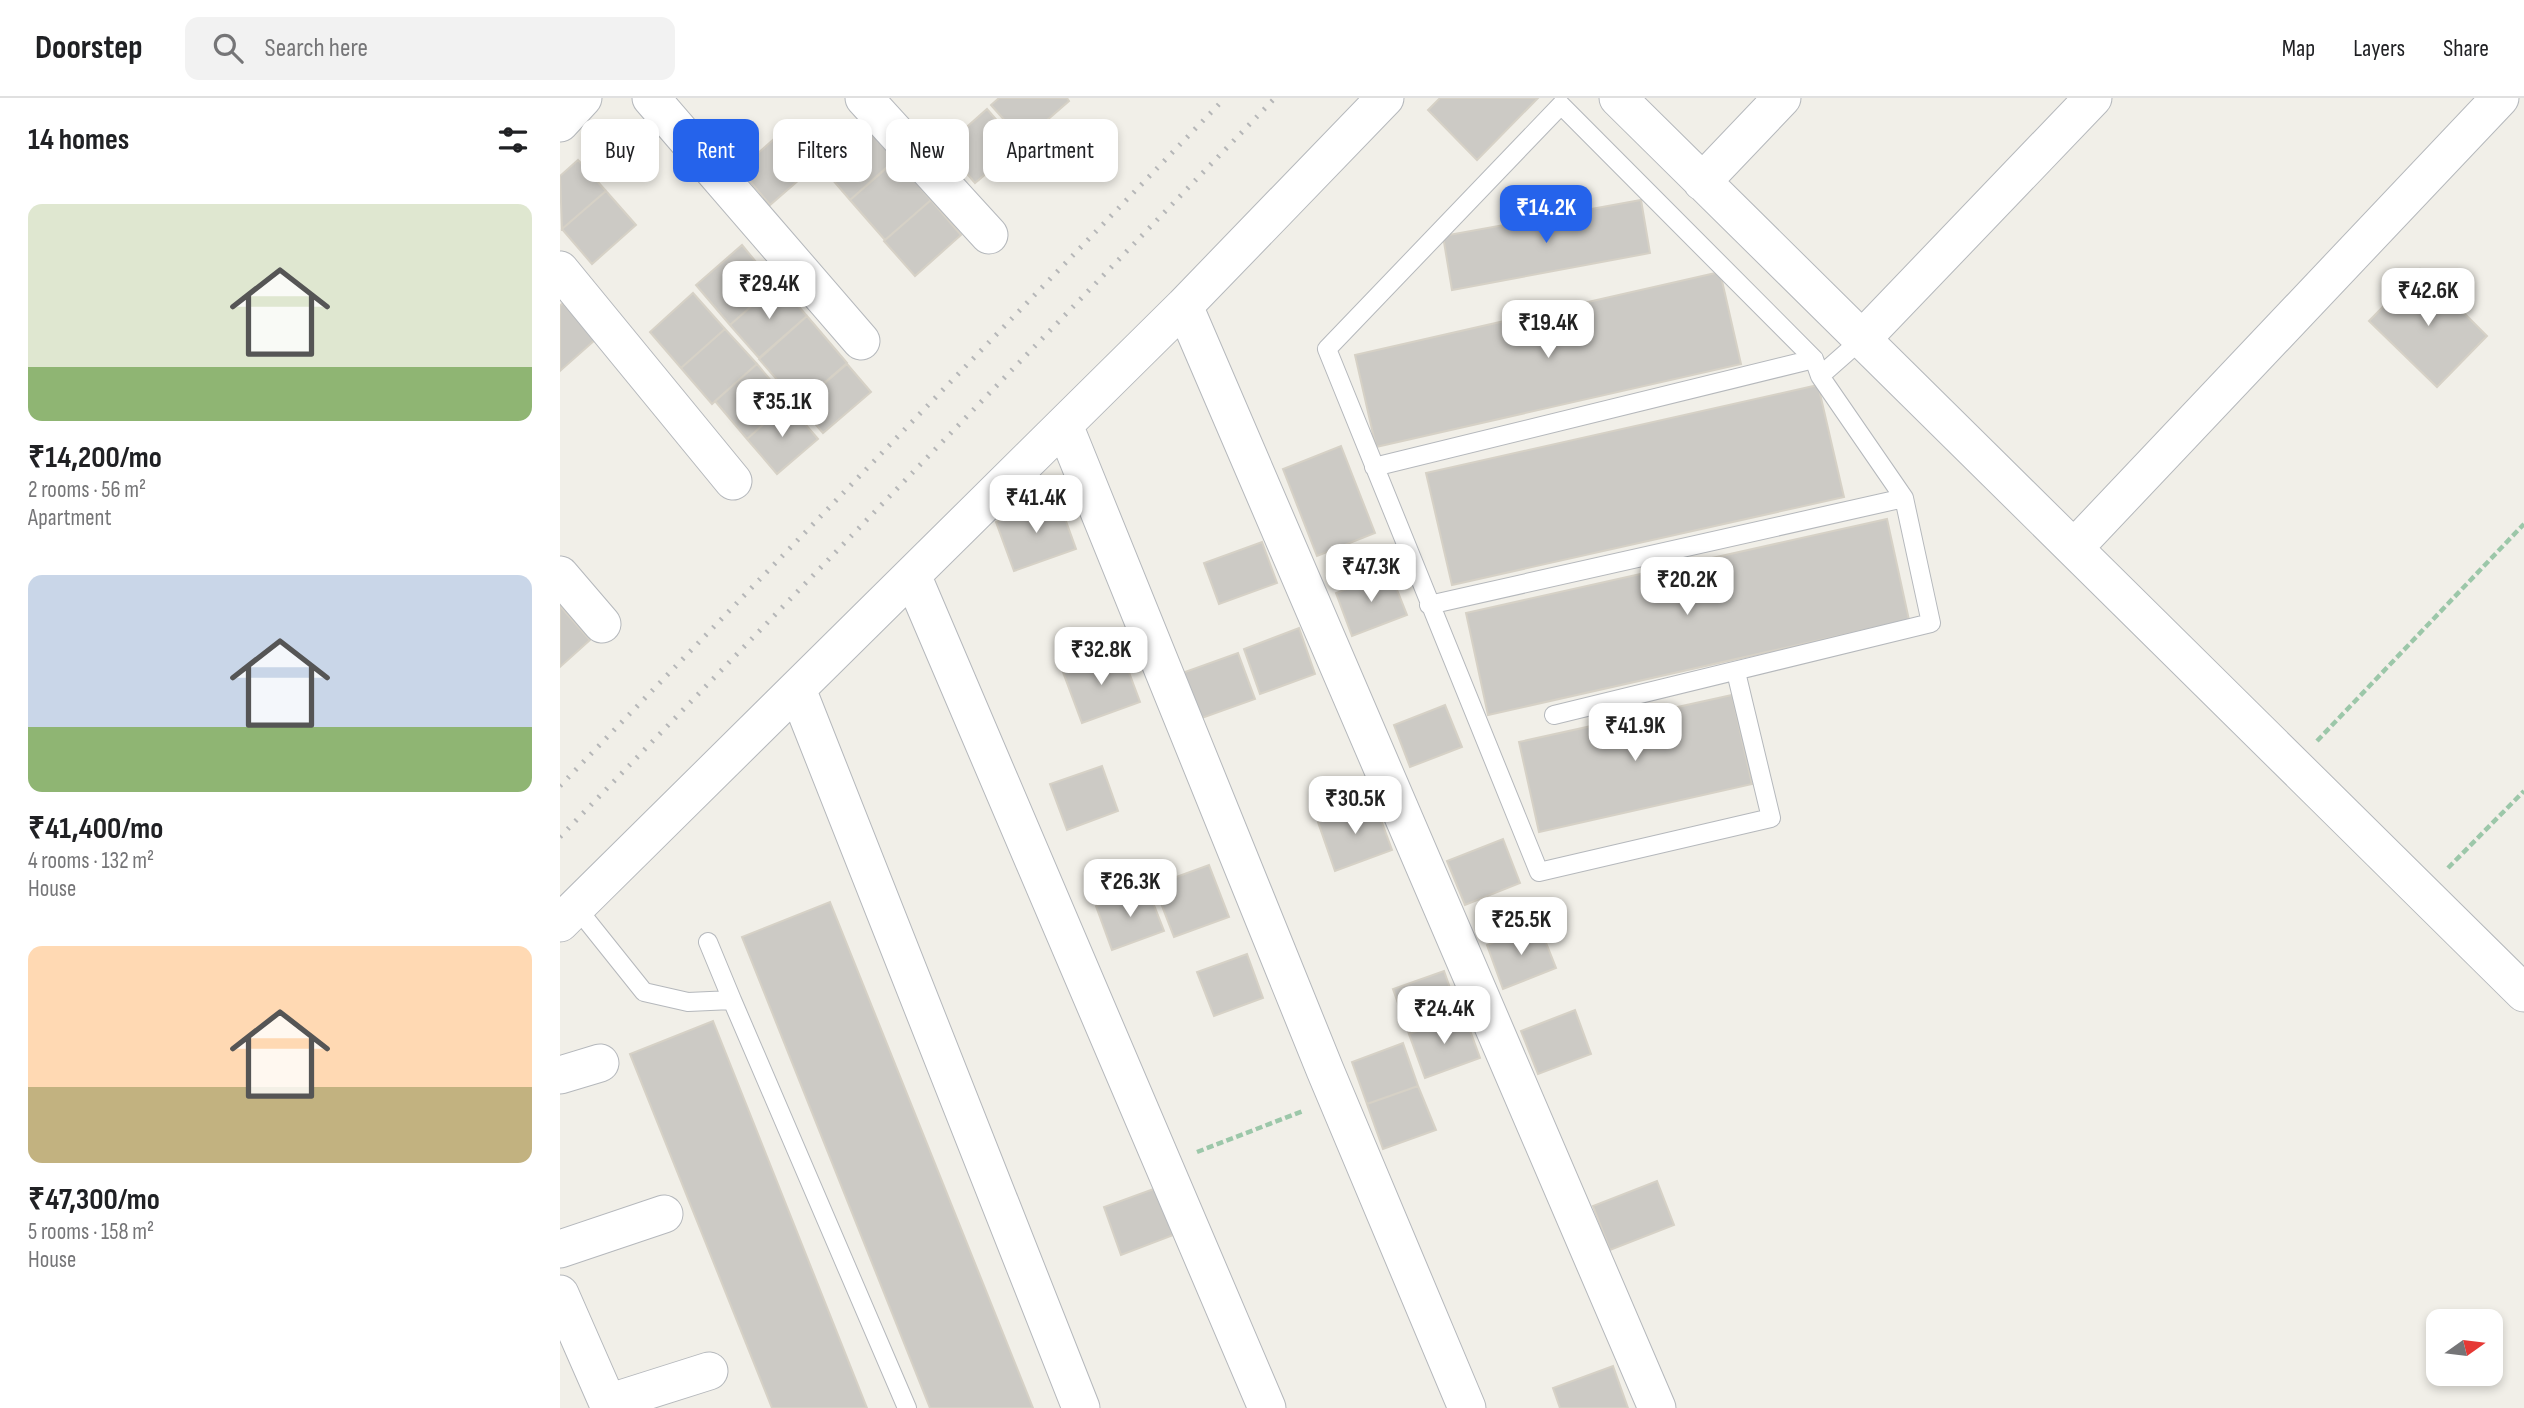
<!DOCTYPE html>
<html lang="en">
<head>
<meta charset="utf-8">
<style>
	:root { --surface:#fff; --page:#f2f2f2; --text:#202124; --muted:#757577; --line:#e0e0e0; --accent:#2563eb }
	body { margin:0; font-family:"Sofia Sans Condensed",sans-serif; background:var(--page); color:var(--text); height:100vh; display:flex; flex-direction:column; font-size:26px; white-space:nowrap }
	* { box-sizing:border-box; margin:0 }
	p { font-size:23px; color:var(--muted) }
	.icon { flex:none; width:38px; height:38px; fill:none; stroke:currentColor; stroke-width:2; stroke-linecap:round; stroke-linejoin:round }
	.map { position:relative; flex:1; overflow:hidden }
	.side { display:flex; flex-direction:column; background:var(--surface); width:560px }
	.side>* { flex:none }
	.banner { position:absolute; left:21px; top:21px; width:665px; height:63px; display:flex; gap:14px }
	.needle { width:46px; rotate:76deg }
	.fabs { position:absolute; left:1866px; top:1211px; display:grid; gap:14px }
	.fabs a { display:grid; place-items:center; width:77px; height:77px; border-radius:14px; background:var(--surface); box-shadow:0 4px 10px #0003; font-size:35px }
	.price { position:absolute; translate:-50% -60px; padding:0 16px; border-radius:14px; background:#fff; color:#222; font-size:23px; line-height:46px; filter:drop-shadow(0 2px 4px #0008) }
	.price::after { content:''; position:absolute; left:50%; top:42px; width:21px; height:16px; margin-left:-10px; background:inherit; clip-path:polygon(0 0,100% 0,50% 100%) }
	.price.active { background:var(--accent); color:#fff }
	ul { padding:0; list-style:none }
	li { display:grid; align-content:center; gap:14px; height:371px; padding:0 28px }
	li span { display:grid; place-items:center; height:217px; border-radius:14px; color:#555 }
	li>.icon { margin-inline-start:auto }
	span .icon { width:126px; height:126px; fill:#fffc; stroke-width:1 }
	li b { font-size:30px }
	h2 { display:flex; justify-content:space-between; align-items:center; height:84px; padding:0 28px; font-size:30px }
	.pill { padding:0 24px; border-radius:14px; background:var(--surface); box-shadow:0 4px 10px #0003; font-size:24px; line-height:63px }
	.pill.active { background:var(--accent); color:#fff }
	header { display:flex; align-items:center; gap:42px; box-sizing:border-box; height:98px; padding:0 35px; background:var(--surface); border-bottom:2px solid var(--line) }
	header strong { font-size:33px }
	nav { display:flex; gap:38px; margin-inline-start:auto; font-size:24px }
	.search { width:490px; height:63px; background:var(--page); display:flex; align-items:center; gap:18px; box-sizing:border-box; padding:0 24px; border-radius:14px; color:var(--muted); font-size:26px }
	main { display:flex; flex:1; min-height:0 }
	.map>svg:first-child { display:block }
	.building { fill:#cccac5; stroke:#d6d1c6; stroke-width:2 }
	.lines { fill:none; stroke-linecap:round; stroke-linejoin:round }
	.lane-casing { stroke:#b5b8bc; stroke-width:20 }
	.street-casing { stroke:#b5b8bc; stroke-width:39 }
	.path { stroke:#9cc7a9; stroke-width:4.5; stroke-dasharray:7 3.5; stroke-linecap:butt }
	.lane { stroke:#fff; stroke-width:18 }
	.street { stroke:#fff; stroke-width:37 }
	.rail { stroke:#b6b7b8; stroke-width:5; stroke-dasharray:2 9; stroke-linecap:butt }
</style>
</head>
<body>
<header>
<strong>Doorstep</strong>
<div class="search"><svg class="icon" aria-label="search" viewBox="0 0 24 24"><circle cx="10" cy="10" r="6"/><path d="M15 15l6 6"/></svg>Search here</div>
<nav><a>Map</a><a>Layers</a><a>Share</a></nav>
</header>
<main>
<section class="side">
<h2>14 homes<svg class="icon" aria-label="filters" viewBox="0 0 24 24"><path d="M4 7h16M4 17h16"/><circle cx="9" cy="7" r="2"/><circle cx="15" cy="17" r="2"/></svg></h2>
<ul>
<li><span style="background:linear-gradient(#dfe7d0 75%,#8fb573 0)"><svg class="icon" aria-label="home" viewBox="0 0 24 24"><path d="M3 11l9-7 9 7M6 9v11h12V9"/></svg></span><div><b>₹14,200/mo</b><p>2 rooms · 56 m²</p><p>Apartment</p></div></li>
<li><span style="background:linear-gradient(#c9d6e8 70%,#8fb573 0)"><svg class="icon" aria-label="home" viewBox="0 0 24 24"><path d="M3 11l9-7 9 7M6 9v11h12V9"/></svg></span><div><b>₹41,400/mo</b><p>4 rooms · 132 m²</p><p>House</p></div></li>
<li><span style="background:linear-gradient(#ffd9b3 65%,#c2b280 0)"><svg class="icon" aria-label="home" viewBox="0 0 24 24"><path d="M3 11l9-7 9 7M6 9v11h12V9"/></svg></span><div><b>₹47,300/mo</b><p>5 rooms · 158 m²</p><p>House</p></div></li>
</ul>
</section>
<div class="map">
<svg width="1964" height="1310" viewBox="0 0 1964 1310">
	<rect width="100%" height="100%" fill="#f1efe8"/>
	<path class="building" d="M439,0H507L509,3L463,43L431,7Z
		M880,0H978L917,62L868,12Z
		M427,11L459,48L415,85L384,49Z
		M307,26L337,61L290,102L260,67Z
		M223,33L254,69L210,107L180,71Z
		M336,61L371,102L325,142L290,102Z
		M18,62L46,93L2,131L0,78Z
		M46,93L76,127L32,166L2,131Z
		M371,102L401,137L355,178L324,143Z
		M1081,102L1090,155L892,192L883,138Z
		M182,147L215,187L170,227L136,187Z
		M1860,171L1927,238L1877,289L1809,223Z
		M1160,174L1181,266L816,349L795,257Z
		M218,185L247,218L199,260L170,227Z
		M133,195L165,231L121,270L90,234Z
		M3,205L35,242L0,273V208Z
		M247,218L287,265L239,307L199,261Z
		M165,231L197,266L152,306L121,270Z
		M197,266L229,304L187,341L155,303Z
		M287,266L311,294L263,335L239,307Z
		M1258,287L1284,399L892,487L866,375Z
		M227,305L258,341L217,376L187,341Z
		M781,348L815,435L757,458L723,371Z
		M498,401L516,451L454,473L436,424Z
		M1327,421L1349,522L928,617L906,515Z
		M702,444L717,485L659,506L644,465Z
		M830,474L847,517L792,538L776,495Z
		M0,508L30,542L0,569Z
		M739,530L755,576L700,596L684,551Z
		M561,553L580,604L522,625L503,574Z
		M678,555L695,601L639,621L622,575Z
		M1172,597L1192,686L979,734L959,644Z
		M885,607L902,649L850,669L834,627Z
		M542,668L558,713L507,732L490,686Z
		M814,703L832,752L775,773L758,724Z
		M943,741L960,785L905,807L887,763Z
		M649,767L669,819L614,839L594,787Z
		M587,789L604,833L552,852L536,808Z
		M270,804L473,1310H370L182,839Z
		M979,827L996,870L943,891L927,847Z
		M687,856L703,900L654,918L637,874Z
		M884,873L900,918L849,936L833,891Z
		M1015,912L1031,956L978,976L961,933Z
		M904,916L920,960L865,980L849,936Z
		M153,923L307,1310H212L70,956Z
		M843,945L858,988L807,1006L792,964Z
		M858,988L876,1032L823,1051L807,1006Z
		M1097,1083L1114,1127L1050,1152L1033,1108Z
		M599,1089L616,1136L561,1157L544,1109Z
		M1053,1268L1068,1310H1000L993,1290Z"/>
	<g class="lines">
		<defs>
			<path id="lane" d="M814,369L1254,261
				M869,507L1344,400
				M1176,574L1211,720L979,774L767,251L1001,7L1254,261L1260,278
				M994,617L1371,525L1344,400L1260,278L1302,241
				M16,809L84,894L128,904L172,902L347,1310
				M148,844L172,902"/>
			<path id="street" d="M91,0L301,243
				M304,0L429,137
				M1058,0L1964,895
				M0,25L23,0
				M1142,84L1222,0
				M0,172L173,383
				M624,208L1097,1310
				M1302,241L1533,0
				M504,327L765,972L907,1310
				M1514,450L1940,0
				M0,477L42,526
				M352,477L707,1310
				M237,591L521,1310
				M0,825L624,208L825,0
				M0,977L40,965
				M0,1151L104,1116
				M0,1196L50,1310
				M48,1305L149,1273"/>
		</defs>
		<use href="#lane" class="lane-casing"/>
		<use href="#street" class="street-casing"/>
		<path class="path" d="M1757,643L1964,426
			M1888,770L1964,693
			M637,1054L743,1013"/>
		<use href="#lane" class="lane"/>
		<use href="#street" class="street"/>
		<path class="rail" d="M0,688L665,0
			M0,739L715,0"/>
	</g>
</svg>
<div class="fabs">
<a><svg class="needle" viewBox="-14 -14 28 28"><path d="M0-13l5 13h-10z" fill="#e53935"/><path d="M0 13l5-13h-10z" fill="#757577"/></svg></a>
</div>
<b class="price active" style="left:986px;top:147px">₹14.2K</b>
<b class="price" style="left:209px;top:223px">₹29.4K</b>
<b class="price" style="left:1868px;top:230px">₹42.6K</b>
<b class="price" style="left:988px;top:262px">₹19.4K</b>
<b class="price" style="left:222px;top:341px">₹35.1K</b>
<b class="price" style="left:476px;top:437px">₹41.4K</b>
<b class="price" style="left:811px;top:506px">₹47.3K</b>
<b class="price" style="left:1127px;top:519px">₹20.2K</b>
<b class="price" style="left:541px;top:589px">₹32.8K</b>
<b class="price" style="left:1075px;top:665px">₹41.9K</b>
<b class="price" style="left:795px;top:738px">₹30.5K</b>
<b class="price" style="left:570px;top:821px">₹26.3K</b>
<b class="price" style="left:961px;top:859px">₹25.5K</b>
<b class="price" style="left:884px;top:948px">₹24.4K</b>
<div class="banner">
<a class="pill">Buy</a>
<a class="pill active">Rent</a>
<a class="pill">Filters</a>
<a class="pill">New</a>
<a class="pill">Apartment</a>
</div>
</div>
</main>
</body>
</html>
